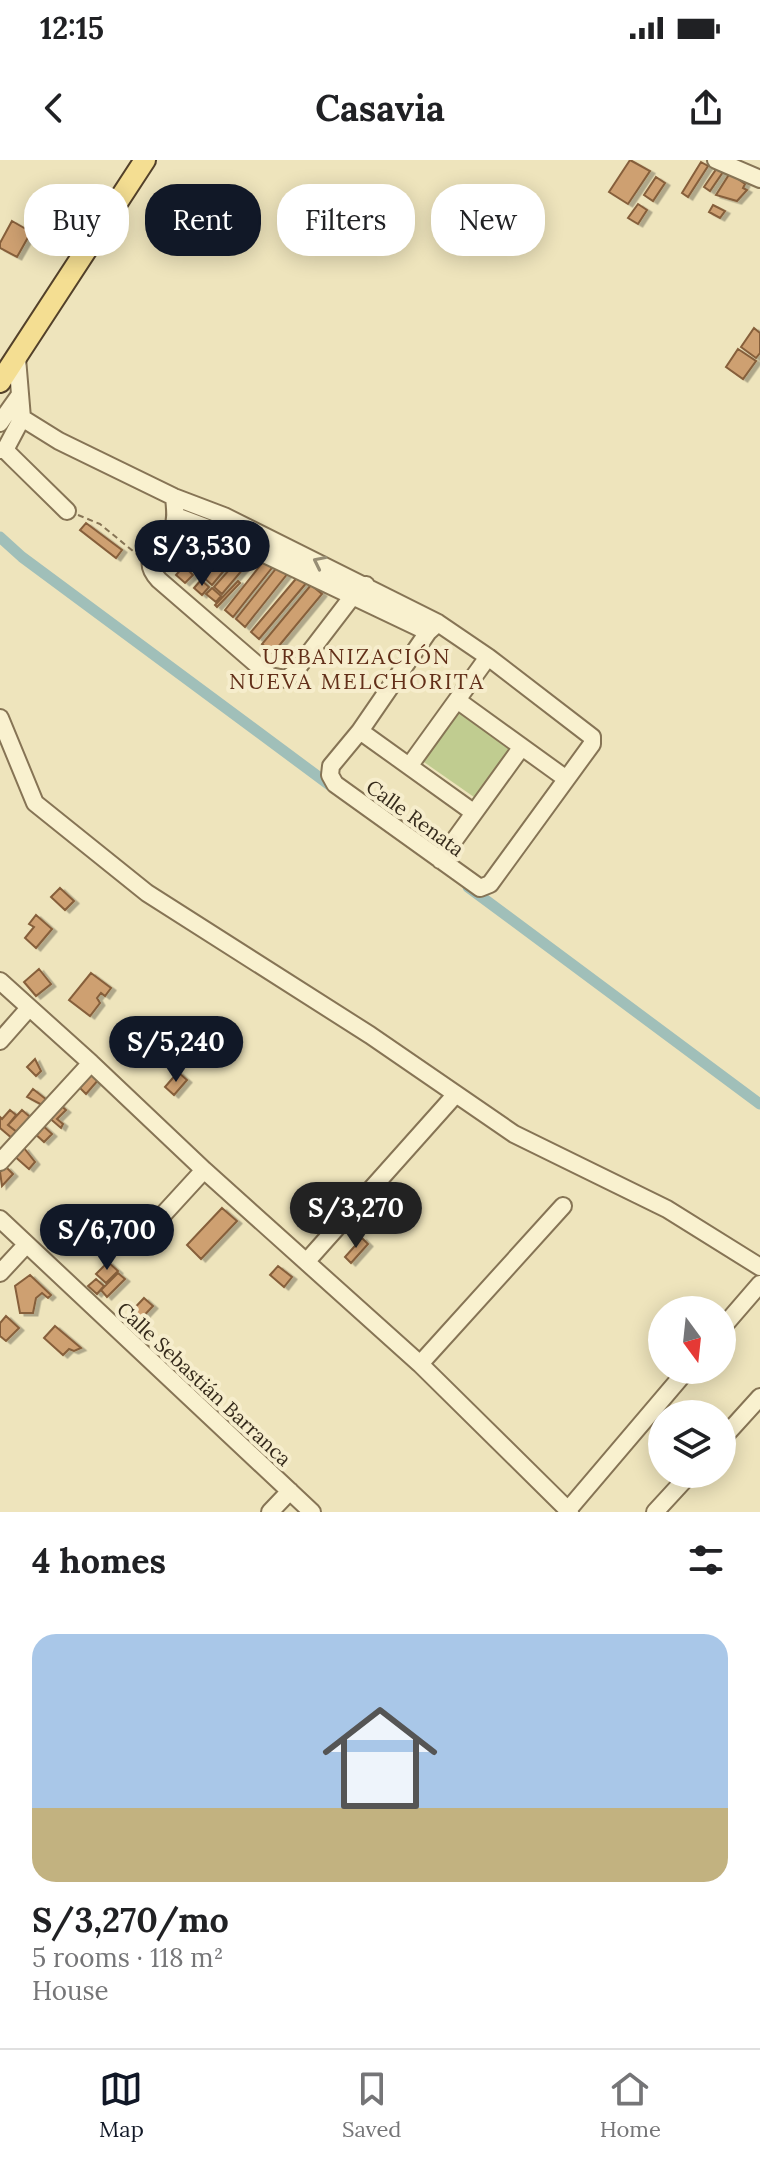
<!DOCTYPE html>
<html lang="en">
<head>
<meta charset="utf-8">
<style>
	:root { --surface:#fff; --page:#f6f6f6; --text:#202124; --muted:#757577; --line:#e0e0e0; --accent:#111827 }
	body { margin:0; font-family:Lora,serif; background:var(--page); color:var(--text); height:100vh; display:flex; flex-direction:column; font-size:30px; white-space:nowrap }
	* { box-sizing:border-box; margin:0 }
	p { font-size:26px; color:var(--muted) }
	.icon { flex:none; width:44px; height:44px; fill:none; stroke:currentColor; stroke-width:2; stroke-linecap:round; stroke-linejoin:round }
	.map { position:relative; height:1352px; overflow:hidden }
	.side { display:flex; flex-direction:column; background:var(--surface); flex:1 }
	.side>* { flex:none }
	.hud { position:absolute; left:24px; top:24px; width:712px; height:72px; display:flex; gap:16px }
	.needle { width:52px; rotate:165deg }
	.fabs { position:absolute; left:648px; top:1136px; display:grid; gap:16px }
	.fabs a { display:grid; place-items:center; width:88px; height:88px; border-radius:50%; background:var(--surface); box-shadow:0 4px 20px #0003; font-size:40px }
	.price { position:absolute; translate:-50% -68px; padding:0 18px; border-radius:28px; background:var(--accent); color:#fff; font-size:26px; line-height:52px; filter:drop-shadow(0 2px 4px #0008) }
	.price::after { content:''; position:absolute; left:50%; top:48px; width:24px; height:18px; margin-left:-12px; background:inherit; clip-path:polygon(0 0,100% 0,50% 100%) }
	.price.active { background:#222; color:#fff }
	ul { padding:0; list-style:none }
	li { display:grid; align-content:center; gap:16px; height:424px; padding:0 32px }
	li span { display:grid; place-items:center; height:248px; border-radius:24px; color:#555 }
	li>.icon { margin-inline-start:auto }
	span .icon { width:144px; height:144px; fill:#fffc; stroke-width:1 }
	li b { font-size:34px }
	h2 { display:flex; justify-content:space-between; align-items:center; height:96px; padding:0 32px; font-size:34px }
	.chip { padding:0 28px; border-radius:32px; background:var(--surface); box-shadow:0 4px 20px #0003; font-size:28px; line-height:72px }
	.chip.active { background:var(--accent); color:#fff }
	.status { display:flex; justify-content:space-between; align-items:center; height:56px; padding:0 40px; background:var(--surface); direction:ltr }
	.status svg { height:22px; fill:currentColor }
	header { display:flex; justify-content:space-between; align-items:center; height:104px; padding:0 32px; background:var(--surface); font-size:36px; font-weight:800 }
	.tabs { display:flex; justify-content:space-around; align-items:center; height:112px; border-top:2px solid var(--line); background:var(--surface); font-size:22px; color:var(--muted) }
	.tabs a { display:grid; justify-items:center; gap:4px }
	.tabs .active { color:var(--accent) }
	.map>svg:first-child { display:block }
	.green { fill:#c0cc90 }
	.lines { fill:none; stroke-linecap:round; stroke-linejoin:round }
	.canal { stroke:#a0bfb9; stroke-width:11 }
	.building { fill:#cea071; stroke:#865f3b; stroke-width:2; filter:url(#shadow) }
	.minor-casing { stroke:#867455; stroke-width:20 }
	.major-casing { stroke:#53412a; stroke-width:24 }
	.path { stroke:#867455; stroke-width:2; stroke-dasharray:6 4; stroke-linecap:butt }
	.minor { stroke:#f9f1cf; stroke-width:16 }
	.major { stroke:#f4de92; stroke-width:20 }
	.oneway { stroke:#978e75 }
	.labels { text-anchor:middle; stroke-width:8; stroke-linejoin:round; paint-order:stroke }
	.street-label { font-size:20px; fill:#352a1b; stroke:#f6edcc }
	.neighbourhood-label { font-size:22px; letter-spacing:2px; fill:#622f19; stroke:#f6edcc }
</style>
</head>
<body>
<div class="status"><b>12:15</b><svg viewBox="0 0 49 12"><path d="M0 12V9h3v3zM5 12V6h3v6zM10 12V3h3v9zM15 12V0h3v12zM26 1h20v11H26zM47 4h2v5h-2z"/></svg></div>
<header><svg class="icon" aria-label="back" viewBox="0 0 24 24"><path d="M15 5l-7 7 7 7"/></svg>Casavia<svg class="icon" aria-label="share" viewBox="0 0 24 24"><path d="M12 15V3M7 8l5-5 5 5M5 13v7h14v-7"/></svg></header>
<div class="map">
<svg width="760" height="1352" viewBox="0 0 760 1352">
	<defs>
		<filter id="shadow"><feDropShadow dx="4.5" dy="2.5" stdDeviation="0" flood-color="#0004"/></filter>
	</defs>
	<rect width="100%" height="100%" fill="#eee4bc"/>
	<path class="green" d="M460,540L517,583L480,636L474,637L421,600Z"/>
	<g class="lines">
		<path class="canal" d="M0,377L22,397L335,629
			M468,727L760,944"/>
	</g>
	<path class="building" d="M630,0L650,11L628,44L609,32Z
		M701,2L708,6L688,37L682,33Z
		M717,8L723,12L710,31L704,27Z
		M730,13L745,24L743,28L747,30L737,41L716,35Z
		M656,17L665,23L653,41L644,35Z
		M638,44L647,50L638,64L628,58Z
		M713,45L725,51L720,58L709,52Z
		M12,61L31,72L17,97L0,88V83Z
		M754,168L760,173V193L756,198L741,187Z
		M738,189L756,201L743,219L726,207Z
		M86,363L122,390L116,398L80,370Z
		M201,367L210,376L177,410L168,402Z
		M209,379L218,387L196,410L188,402Z
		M233,381L242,389L212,425L203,417Z
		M175,384L178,388L164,402L161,399Z
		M267,397L275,404L233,457L225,450Z
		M236,402L244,408L222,434L214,427Z
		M184,406L193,415L185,423L176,415Z
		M278,406L288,413L245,467L236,459Z
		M300,414L308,421L259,479L251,472Z
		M201,420L209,427L202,435L194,428Z
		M238,421L240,423L217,447L215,445Z
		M311,425L322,434L273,493L262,484Z
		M212,428L221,436L216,442L206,434Z
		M60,728L74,741L65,750L51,737Z
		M36,755L52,769L36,788L25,778L34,767L29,764Z
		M39,809L51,824L36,836L24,822Z
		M91,813L111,828L105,836L101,833L97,838L100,843L90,856L69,840Z
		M35,899L41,911L36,916L27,907Z
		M92,912L99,919L86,934L78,926Z
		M178,912L187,920L174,935L165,927Z
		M33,929L47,940L42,945L27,937Z
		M59,944L66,950L57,959L63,964L61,968L47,956Z
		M10,950L16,955L8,965L18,973L13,979L0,968V957L2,959Z
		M22,950L30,957L18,973L8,965Z
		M41,964L52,974L44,982L33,972Z
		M24,988L35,1002L29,1009L13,995Z
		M6,1007L13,1014L2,1026L0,1012Z
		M222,1048L237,1061L201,1099L187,1085Z
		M362,1078L368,1084L351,1103L345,1097Z
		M108,1102L118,1111L106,1123L96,1114Z
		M278,1106L292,1117L284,1127L270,1115Z
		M118,1113L125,1119L107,1137L101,1130Z
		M30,1115L51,1135L48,1138L42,1133L36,1138L33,1153H20L15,1126Z
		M96,1119L104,1126L97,1134L88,1126Z
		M144,1138L153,1146L137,1163L128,1155Z
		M6,1156L19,1168L6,1181L0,1176V1163Z
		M55,1166L81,1188L74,1191L69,1189L63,1195L44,1178Z"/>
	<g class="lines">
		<defs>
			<path id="minor" d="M716,0L760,19
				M17,198L22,258L59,281L174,337L224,356L438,463L488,497L592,577V584L490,724L480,728L335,624L330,615L331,606L360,571L428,472L438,463
				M0,263L19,236
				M0,290H5L14,299L67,351
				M5,290L22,258
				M174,337C175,348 177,360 172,370C161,389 138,398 159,420L270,516L286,519L293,514L352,437L366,425
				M176,356L216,371L428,472
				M457,540L565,618
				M0,558L35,643L147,733L370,875L514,974L667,1049L760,1107
				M360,571L473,652
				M410,605L488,497
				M440,700L521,588
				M0,821L91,903L204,1010L420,1204L570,1352
				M0,881L29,848
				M0,1002L91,903
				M0,1059L312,1352
				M138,1082L204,1010
				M307,1101L456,934
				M0,1113L26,1085
				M722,1168L760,1124
				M420,1204L563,1046
				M722,1279L760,1237
				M568,1350L687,1210
				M270,1352L290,1331
				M655,1352L690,1314"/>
			<path id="major" d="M0,222L145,0"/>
		</defs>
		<use href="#minor" class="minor-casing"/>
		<use href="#major" class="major-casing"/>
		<path class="path" d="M78,355L100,364L139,396"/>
		<use href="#minor" class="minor"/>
		<use href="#major" class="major"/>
	</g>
	<defs><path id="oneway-chevron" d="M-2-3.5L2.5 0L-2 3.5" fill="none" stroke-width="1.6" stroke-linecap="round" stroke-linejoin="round" transform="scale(2)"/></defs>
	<use class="oneway" href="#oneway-chevron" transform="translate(319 402) rotate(-154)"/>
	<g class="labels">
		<g class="street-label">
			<text transform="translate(415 658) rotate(36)" y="7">Calle Renata</text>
			<text transform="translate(204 1224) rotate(43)" y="7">Calle Sebastián Barranca</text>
		</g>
		<g class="neighbourhood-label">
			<text x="357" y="504">URBANIZACIÓN<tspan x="357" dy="25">NUEVA MELCHORITA</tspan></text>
		</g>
	</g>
</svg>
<div class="fabs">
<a><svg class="needle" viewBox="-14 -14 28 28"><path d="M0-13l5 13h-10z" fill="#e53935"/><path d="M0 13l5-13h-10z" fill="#757577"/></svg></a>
<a><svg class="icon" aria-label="layers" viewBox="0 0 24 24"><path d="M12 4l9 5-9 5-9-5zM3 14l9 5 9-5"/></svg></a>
</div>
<b class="price" style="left:202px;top:428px">S/3,530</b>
<b class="price" style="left:176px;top:924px">S/5,240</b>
<b class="price active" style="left:356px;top:1090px">S/3,270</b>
<b class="price" style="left:107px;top:1112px">S/6,700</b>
<div class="hud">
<a class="chip">Buy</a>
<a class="chip active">Rent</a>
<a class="chip">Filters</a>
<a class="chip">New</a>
</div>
</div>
<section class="side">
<h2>4 homes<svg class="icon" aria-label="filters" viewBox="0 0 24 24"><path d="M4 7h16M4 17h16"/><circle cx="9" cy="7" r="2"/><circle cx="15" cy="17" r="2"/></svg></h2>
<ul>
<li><span style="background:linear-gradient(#a9c7e8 70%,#c2b280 0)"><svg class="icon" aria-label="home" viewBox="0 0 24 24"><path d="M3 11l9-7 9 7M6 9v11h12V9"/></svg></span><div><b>S/3,270/mo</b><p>5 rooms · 118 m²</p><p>House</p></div></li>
</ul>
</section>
<nav class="tabs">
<a class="active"><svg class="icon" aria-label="map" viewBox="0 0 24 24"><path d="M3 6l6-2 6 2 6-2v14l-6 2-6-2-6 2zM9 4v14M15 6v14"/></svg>Map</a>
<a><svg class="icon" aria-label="saved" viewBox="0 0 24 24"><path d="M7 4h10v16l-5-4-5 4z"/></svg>Saved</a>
<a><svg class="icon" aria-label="home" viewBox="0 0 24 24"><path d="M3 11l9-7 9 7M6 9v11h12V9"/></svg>Home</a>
</nav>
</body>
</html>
